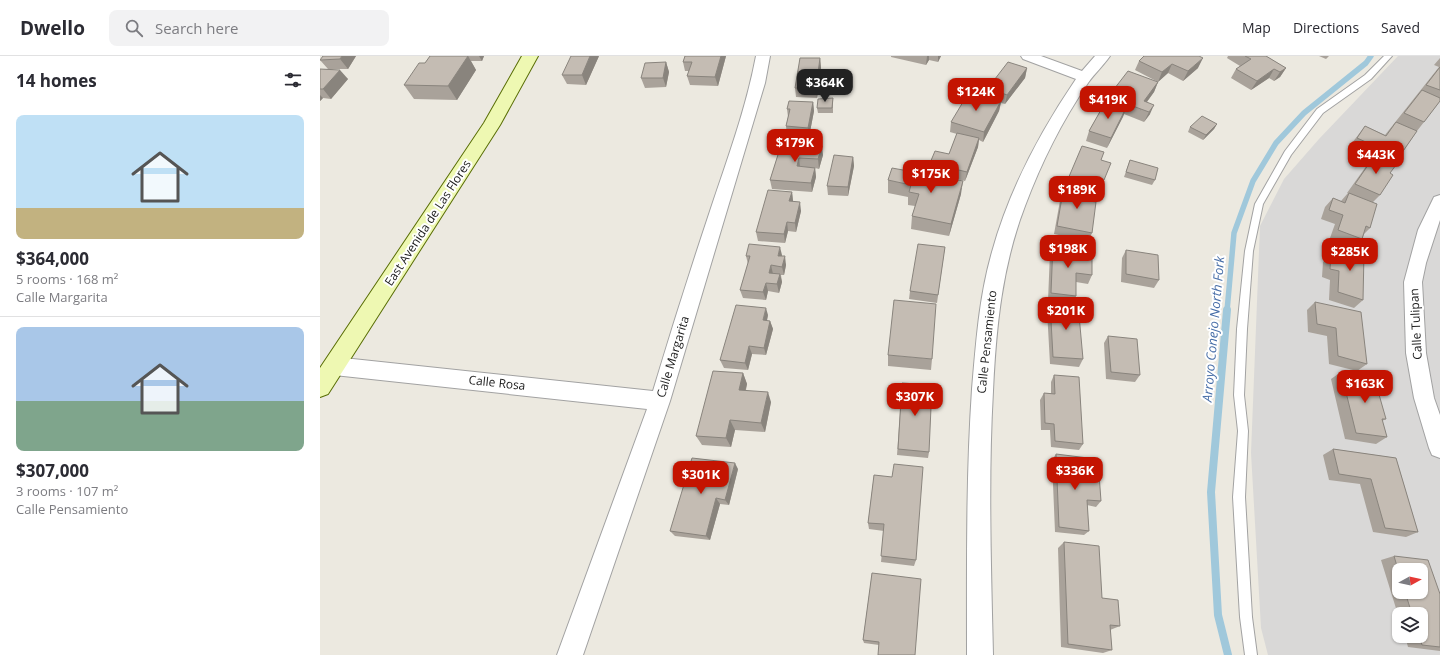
<!DOCTYPE html>
<html lang="en">
<head>
<meta charset="utf-8">
<style>
	:root { --surface:#fff; --page:#f2f2f3; --text:#2b2b33; --muted:#7c7c81; --line:#e1e1e2; --accent:#c41401 }
	body { margin:0; font-family:"Open Sans",sans-serif; background:var(--page); color:var(--text); height:100vh; display:flex; flex-direction:column; font-size:15px; white-space:nowrap }
	* { box-sizing:border-box; margin:0 }
	p { font-size:13px; color:var(--muted) }
	.icon { flex:none; width:22px; height:22px; fill:none; stroke:currentColor; stroke-width:2; stroke-linecap:round; stroke-linejoin:round }
	.map { position:relative; flex:1; overflow:hidden }
	.panel { display:flex; flex-direction:column; background:var(--surface); width:320px }
	.panel>* { flex:none }
	.needle { width:26px; rotate:82deg }
	.tools { position:absolute; left:1072px; top:507px; display:grid; gap:8px }
	.tools a { display:grid; place-items:center; width:36px; height:36px; border-radius:8px; background:var(--surface); box-shadow:0 1px 3px #0004; font-size:20px }
	.price { position:absolute; translate:-50% -34px; padding:0 9px; border-radius:8px; background:var(--accent); color:#fff; font-size:13px; line-height:26px; filter:drop-shadow(0 1px 2px #0008) }
	.price::after { content:''; position:absolute; left:50%; top:24px; width:12px; height:9px; margin-left:-6px; background:inherit; clip-path:polygon(0 0,100% 0,50% 100%) }
	.price.on { background:#222; color:#fff }
	ul { padding:0; list-style:none }
	li { display:grid; align-content:center; gap:8px; height:212px; padding:0 16px }
	li+li { border-top:1px solid var(--line) }
	li span { display:grid; place-items:center; height:124px; border-radius:8px; color:#555 }
	li>.icon { margin-inline-start:auto }
	span .icon { width:72px; height:72px; fill:#fffc; stroke-width:1 }
	li b { font-size:17px }
	h2 { display:flex; justify-content:space-between; align-items:center; height:48px; padding:0 16px; font-size:17px }
	header { display:flex; align-items:center; gap:24px; box-sizing:border-box; height:56px; padding:0 20px; background:var(--surface); border-bottom:1px solid var(--line) }
	header strong { font-size:19px }
	nav { display:flex; gap:22px; margin-inline-start:auto; font-size:14px }
	.search { width:280px; height:36px; background:var(--page); display:flex; align-items:center; gap:10px; box-sizing:border-box; padding:0 14px; border-radius:8px; color:var(--muted); font-size:15px }
	main { display:flex; flex:1; min-height:0 }
	.map>svg:first-child { display:block }
	.residential { fill:#d9d8d7; fill-rule:evenodd }
	.lines { fill:none; stroke-linecap:round; stroke-linejoin:round }
	.stream-far1 { stroke:#a0c8db; stroke-width:5.5 }
	.stream { stroke:#a0c8db; stroke-width:8 }
	.lane-casing { stroke:#a2a2a2; stroke-width:2 }
	.street-casing { stroke:#a2a2a2; stroke-width:2 }
	.secondary-casing { stroke:#596e05; stroke-width:2 }
	.lane { fill:#fff; fill-rule:evenodd }
	.street { fill:#fff; fill-rule:evenodd }
	.secondary { fill:#eef8b2; fill-rule:evenodd }
	.wall { fill:#a9a29a; fill-rule:evenodd }
	.shaded-wall { fill:#89847d }
	.building { fill:#c4bcb3; stroke:#89847d }
	.labels { text-anchor:middle; stroke-width:4; stroke-linejoin:round; paint-order:stroke }
	.street-label { font-size:12px; fill:#1b1b1b; stroke:#fff }
	.water-label { font-size:13px; font-style:italic; fill:#496fa8; stroke:#fff }
</style>
</head>
<body>
<header>
<strong>Dwello</strong>
<div class="search"><svg class="icon" aria-label="search" viewBox="0 0 24 24"><circle cx="10" cy="10" r="6"/><path d="M15 15l6 6"/></svg>Search here</div>
<nav><a>Map</a><a>Directions</a><a>Saved</a></nav>
</header>
<main>
<section class="panel">
<h2>14 homes<svg class="icon" aria-label="filters" viewBox="0 0 24 24"><path d="M4 7h16M4 17h16"/><circle cx="9" cy="7" r="2"/><circle cx="15" cy="17" r="2"/></svg></h2>
<ul>
<li><span style="background:linear-gradient(#bfe0f5 75%,#c2b280 0)"><svg class="icon" aria-label="home" viewBox="0 0 24 24"><path d="M3 11l9-7 9 7M6 9v11h12V9"/></svg></span><div><b>$364,000</b><p>5 rooms · 168 m²</p><p>Calle Margarita</p></div></li>
<li><span style="background:linear-gradient(#a9c7e8 60%,#7fa58c 0)"><svg class="icon" aria-label="home" viewBox="0 0 24 24"><path d="M3 11l9-7 9 7M6 9v11h12V9"/></svg></span><div><b>$307,000</b><p>3 rooms · 107 m²</p><p>Calle Pensamiento</p></div></li>
</ul>
</section>
<div class="map">
<svg width="1120" height="599" viewBox="0 0 1120 599">
	<rect width="100%" height="100%" fill="#ece9e0"/>
	<path class="residential" d="M1078,0H1120V599H948L941,572L931,397L940,170L964,123L999,83ZM1079,514H1101V536H1079ZM1079,558H1101V580H1079Z"/>
	<g class="lines">
		<path class="stream-far1" d="M907,255L914,177L933,125L956,87L984,57L1046,7L1051,0"/>
		<path class="stream" d="M907,254L891,436L898,559L908,599"/>
		<defs>
			<path id="lane" d="M1064,0H1072L1051,23L1003,57L971,99L943,148L933,195L927,273L924,339L928,375L925,441L932,561L937,599H925L920,561L913,441L918,375L914,339L917,273L925,195L935,148L965,95L997,53L1045,19Z"/>
			<path id="street" d="M436,0H450L445,27L350,345L263,599H237L327,353L14,319L7,316L4,310L7,304L14,301L333,335C351,275 370,215 390,155C407,104 426,53 436,0Z
				M701,0H721L762,15L775,0H790C784,9 775,17 768,27C742,65 721,107 705,150C682,210 676,271 673,335C668,423 671,511 673,599H647C647,510 646,422 652,333C656,287 659,241 672,196C689,134 720,76 756,23L703,3Z
				M1120,139V164L1106,207L1102,226L1106,297L1114,342L1120,359V402L1112,399L1109,392L1094,342L1086,297L1084,226L1098,174L1114,141Z"/>
			<path id="secondary" d="M202,0H218L180,69L8,338L0,341V312L164,67Z"/>
		</defs>
		<use href="#lane" class="lane-casing"/>
		<use href="#street" class="street-casing"/>
		<use href="#secondary" class="secondary-casing"/>
		<use href="#lane" class="lane"/>
		<use href="#street" class="street"/>
		<use href="#secondary" class="secondary"/>
	</g>
	<path class="wall" d="M36,0L28,13H12L28,23L11,43L3,42L0,45V13H8L0,4Z
		M110,0H164L162,5H151L156,14L137,44L94,43L84,29L105,7Z
		M279,0L266,29L247,28L242,19Z
		M365,0H406L398,30L370,29L367,20L369,15H365L363,6Z
		M571,0H621L618,6L609,4L606,9L571,1Z
		M824,0L878,12L863,25L848,17L838,26L815,14L819,5Z
		M908,0H946L966,12L960,21L954,25L949,22L931,34L911,22L916,13L920,10L907,2Z
		M999,0H1009L1006,3Z
		M500,2L501,12L497,42L476,41L475,32Z
		M1120,2V45L1104,66L1097,75L1079,101L1073,108L1070,117L1060,139L1053,146L1050,172L1044,178L1042,183L1033,192L1010,182L1015,168L1001,163L1005,151L1013,142L1021,145L1028,137H1027L1047,109L1053,102L1029,91L1045,70L1065,79L1119,11L1114,9Z
		M346,6L349,16L346,31L325,32L321,22Z
		M707,12L705,22L685,48L681,47L679,55L663,86L659,84L658,91L645,125L609,117L610,107L629,98L637,78L630,76L631,66L666,41L668,32Z
		M838,26L834,36L827,46L830,58L824,66L804,58L787,92L766,85L769,75L786,45L788,41Z
		M513,42V57H498L497,52Z
		M493,46L494,55L489,81L467,80L466,70L468,61L467,53Z
		M897,68L894,73L883,84L868,76L870,71Z
		M462,86L503,99L499,113L495,112L496,121L492,136L452,133L450,124Z
		M533,101L534,110L528,140L508,139L507,130Z
		M781,104L784,124L780,133L773,131L770,139L769,145L772,177L768,185L734,178L741,139L744,130H745L748,123Z
		M810,104L835,124L832,129L804,121Z
		M568,124L641,138L629,180L591,173L592,160L595,150L588,149V141L568,137Z
		M472,136L473,145L481,155L476,176L468,175L465,187L438,185L436,176Z
		M733,188L757,199L772,219L768,228L756,226V240L752,248L763,303L759,311L730,308L727,254L730,246L746,247L728,245L730,196Z
		M1020,190L1043,244L1034,252L1009,244L1010,224L1002,221L1003,206Z
		M625,191L617,247L589,243L590,235Z
		M806,194L839,224L834,232L801,226L802,202Z
		M462,199V200L466,209L464,219H461L462,226L459,237L448,235L446,244L423,242L420,234L428,208L426,200Z
		M995,246L1047,308L1037,315L1009,308L1007,280L988,276L987,254Z
		M448,259L447,265H450L453,273L446,299L432,298L428,314L404,312L400,304Z
		M788,280L820,319L815,326L786,323L784,287Z
		M568,299L612,303L611,314L568,310Z
		M1021,316L1066,363L1062,365L1067,381L1056,388L1025,383L1011,323Z
		M423,317L427,328L426,334L451,346L445,376L415,374L411,391L382,389L376,380Z
		M734,319L763,388L759,394L731,391L730,374H721L720,344L724,337H731V326Z
		M582,327L609,396L608,402L577,399Z
		M1013,393L1076,402L1098,476L1086,481L1053,476L1040,428L1009,424L1003,399Z
		M736,398L769,417L781,445L776,451L767,449L769,475L764,479L735,476L732,404Z
		M418,413L409,449L400,448L390,484L355,480L350,475Z
		M554,419L596,504L594,510L561,506L564,475L549,473L548,467Z
		M744,486L782,542L800,570L790,574L792,594L783,597L741,591L738,492Z
		M1074,500L1120,538V595L1088,591L1085,580H1101V558H1079V562L1061,504ZM1079,514L1101,536H1079Z
		M552,517L595,599L559,589L544,587L543,584Z"/>
	<path class="shaded-wall" d="M22,0H36L28,13L20,3Z
		M148,0L156,14L137,44L128,30Z
		M159,0H164L162,5Z
		M270,0H279L266,29L262,19Z
		M401,0H406L398,30L395,21Z
		M607,0H609V4L606,9Z
		M618,0H621L618,6Z
		M500,2L501,12L497,42L496,32Z
		M883,2L878,12L863,25L868,15Z
		M346,6L349,16L346,31L343,22Z
		M852,8L848,17L838,26L842,16Z
		M707,12L705,22L685,48L687,39Z
		M966,12L960,21L954,25L960,16Z
		M954,13L949,22L931,34L937,25Z
		M20,14L28,23L11,43L3,33Z
		M838,26L834,36L820,55L824,45Z
		M0,39L3,42L0,45Z
		M681,45L679,55L663,86L664,76Z
		M493,46L494,55L489,81L488,72Z
		M834,49L830,58L824,66L829,56Z
		M806,52L803,61L787,92L791,82Z
		M897,68L894,73L883,84L886,79Z
		M659,82L658,91L645,125L647,116Z
		M502,90L503,99L499,113L498,103Z
		M533,101L534,110L528,140V131Z
		M479,102L480,111L477,110Z
		M495,112L496,121L492,136L491,127Z
		M643,125L641,138L629,180L631,168Z
		M472,136L473,145H469Z
		M480,146L481,155L476,176L475,167Z
		M467,166L468,175L465,187L464,178Z
		M460,191L462,199L460,208L458,200Z
		M465,200L466,209L464,219L462,211Z
		M451,209L453,218L449,217Z
		M460,218L462,226L459,237L457,228Z
		M446,227L448,235L446,244L443,236Z
		M446,252L448,259L445,272L443,264Z
		M450,265L453,273L446,299L444,292Z
		M429,290L432,298L428,314L425,307Z
		M423,317L427,328L423,344L419,334Z
		M448,336L451,346L445,376L441,367Z
		M410,364L415,374L411,391L406,382Z
		M415,407L418,413L409,449L405,444Z
		M396,442L400,448L390,484L386,480Z"/>
	<path class="building" d="M3,0H22L20,3L0,4Z
		M110,0H148L128,30L84,29L99,7H105Z
		M251,0H270L262,19H242Z
		M365,0H401L395,21L367,20L372,6H363Z
		M824,0H879L883,2L868,15L852,8L842,16L819,5Z
		M925,0H946L966,12L960,16L954,13L937,25L916,13L931,3Z
		M480,2H500L496,32H475Z
		M346,6L343,22H321L325,7Z
		M688,6L707,12L687,39L668,32Z
		M1120,11V34L1106,29Z
		M0,13L20,14L3,33H0Z
		M808,15L838,26L824,45L834,49L829,56L788,41Z
		M1102,34L1120,42V45L1104,66L1084,57Z
		M649,36L681,45L664,76L631,66Z
		M513,42L512,52H497L498,43Z
		M469,45L493,46L488,72L466,70L470,53H467Z
		M786,45L806,52L791,82L769,75Z
		M882,60L897,68L886,79L870,71Z
		M1076,66L1097,75L1079,101L1037,82L1045,70L1066,80Z
		M637,77L659,82L647,116L610,107L615,95L629,98Z
		M462,86L502,90L498,103L479,102L477,110L495,112L491,127L450,124Z
		M762,90L784,96L781,104L791,107L784,124L777,122L773,131L748,123Z
		M514,99L533,101L528,131L507,130Z
		M1055,99L1076,109L1070,117L1073,119L1060,139L1035,128Z
		M810,104L838,112L835,124L806,116Z
		M572,112L643,125L631,168L592,160L599,138L589,136L591,129L568,124Z
		M744,130L770,135L769,145L776,146L772,177L737,170Z
		M448,134L472,136L469,145L480,146L475,167L467,166L464,178L436,176Z
		M1029,137L1057,148L1050,172L1046,170L1042,183L1018,174L1023,159L1009,154L1013,142L1025,147Z
		M429,188L460,191L458,200H465L462,211L451,209L449,217L460,218L457,228L446,227L443,236L420,234L430,200H426Z
		M598,188L625,191L618,239L590,235Z
		M733,188L757,191V199L772,201V219L756,217V240L731,237Z
		M1020,190L1044,197L1043,244L1018,236L1019,215L1010,213L1011,198L1020,200Z
		M806,194L838,199L839,224L806,218Z
		M574,244L616,248L612,303L568,299Z
		M730,246L758,248L763,303L733,301Z
		M995,246L1041,256L1047,308L1018,300L1016,272L997,268Z
		M416,249L446,252L443,264L450,265L444,292L429,290L425,307L400,304Z
		M788,280L817,283L820,319L791,316Z
		M393,315L423,317L419,334L448,336L441,367L410,364L406,382L376,380Z
		M1021,316L1054,321L1066,363H1062L1067,381L1036,377Z
		M734,319L759,321L763,388L735,385L734,368L725,367L724,337L735,338Z
		M582,327L612,329L609,396L578,393Z
		M1013,393L1076,402L1098,476L1065,472L1051,423L1019,418Z
		M736,398L768,402L769,417L779,418L781,445L767,444L769,475L739,471Z
		M372,402L415,407L405,444L396,442L386,480L350,475Z
		M574,408L603,411L596,504L561,500L564,468L548,467L554,419L572,421Z
		M744,486L779,490L782,542L798,544L800,570L790,569L792,594L748,588Z
		M1074,500L1108,504L1120,538V591L1102,589L1099,580H1101V558H1092L1085,536H1101V514H1079V517Z
		M552,517L601,523L595,599H558L559,586L543,584Z"/>
	<g class="labels">
		<g class="street-label">
			<text transform="translate(108 167) rotate(-57)" y="4">East Avenida de Las Flores</text>
			<text transform="translate(1096 268) rotate(-93)" y="4">Calle Tulipan</text>
			<text transform="translate(667 286) rotate(-84)" y="4">Calle Pensamiento</text>
			<text transform="translate(353 301) rotate(-73)" y="4">Calle Margarita</text>
			<text transform="translate(177 327) rotate(6)" y="4">Calle Rosa</text>
		</g>
		<g class="water-label">
			<text transform="translate(893 273) rotate(-85)" y="5">Arroyo Conejo North Fork</text>
		</g>
	</g>
</svg>
<div class="tools">
<a><svg class="needle" viewBox="-14 -14 28 28"><path d="M0-13l5 13h-10z" fill="#e53935"/><path d="M0 13l5-13h-10z" fill="#7c7c81"/></svg></a>
<a><svg class="icon" aria-label="layers" viewBox="0 0 24 24"><path d="M12 4l9 5-9 5-9-5zM3 14l9 5 9-5"/></svg></a>
</div>
<b class="price on" style="left:505px;top:47px">$364K</b>
<b class="price" style="left:656px;top:56px">$124K</b>
<b class="price" style="left:788px;top:64px">$419K</b>
<b class="price" style="left:475px;top:107px">$179K</b>
<b class="price" style="left:1056px;top:119px">$443K</b>
<b class="price" style="left:611px;top:138px">$175K</b>
<b class="price" style="left:757px;top:154px">$189K</b>
<b class="price" style="left:748px;top:213px">$198K</b>
<b class="price" style="left:1030px;top:216px">$285K</b>
<b class="price" style="left:746px;top:275px">$201K</b>
<b class="price" style="left:1045px;top:348px">$163K</b>
<b class="price" style="left:595px;top:361px">$307K</b>
<b class="price" style="left:755px;top:435px">$336K</b>
<b class="price" style="left:381px;top:439px">$301K</b>
</div>
</main>
</body>
</html>
